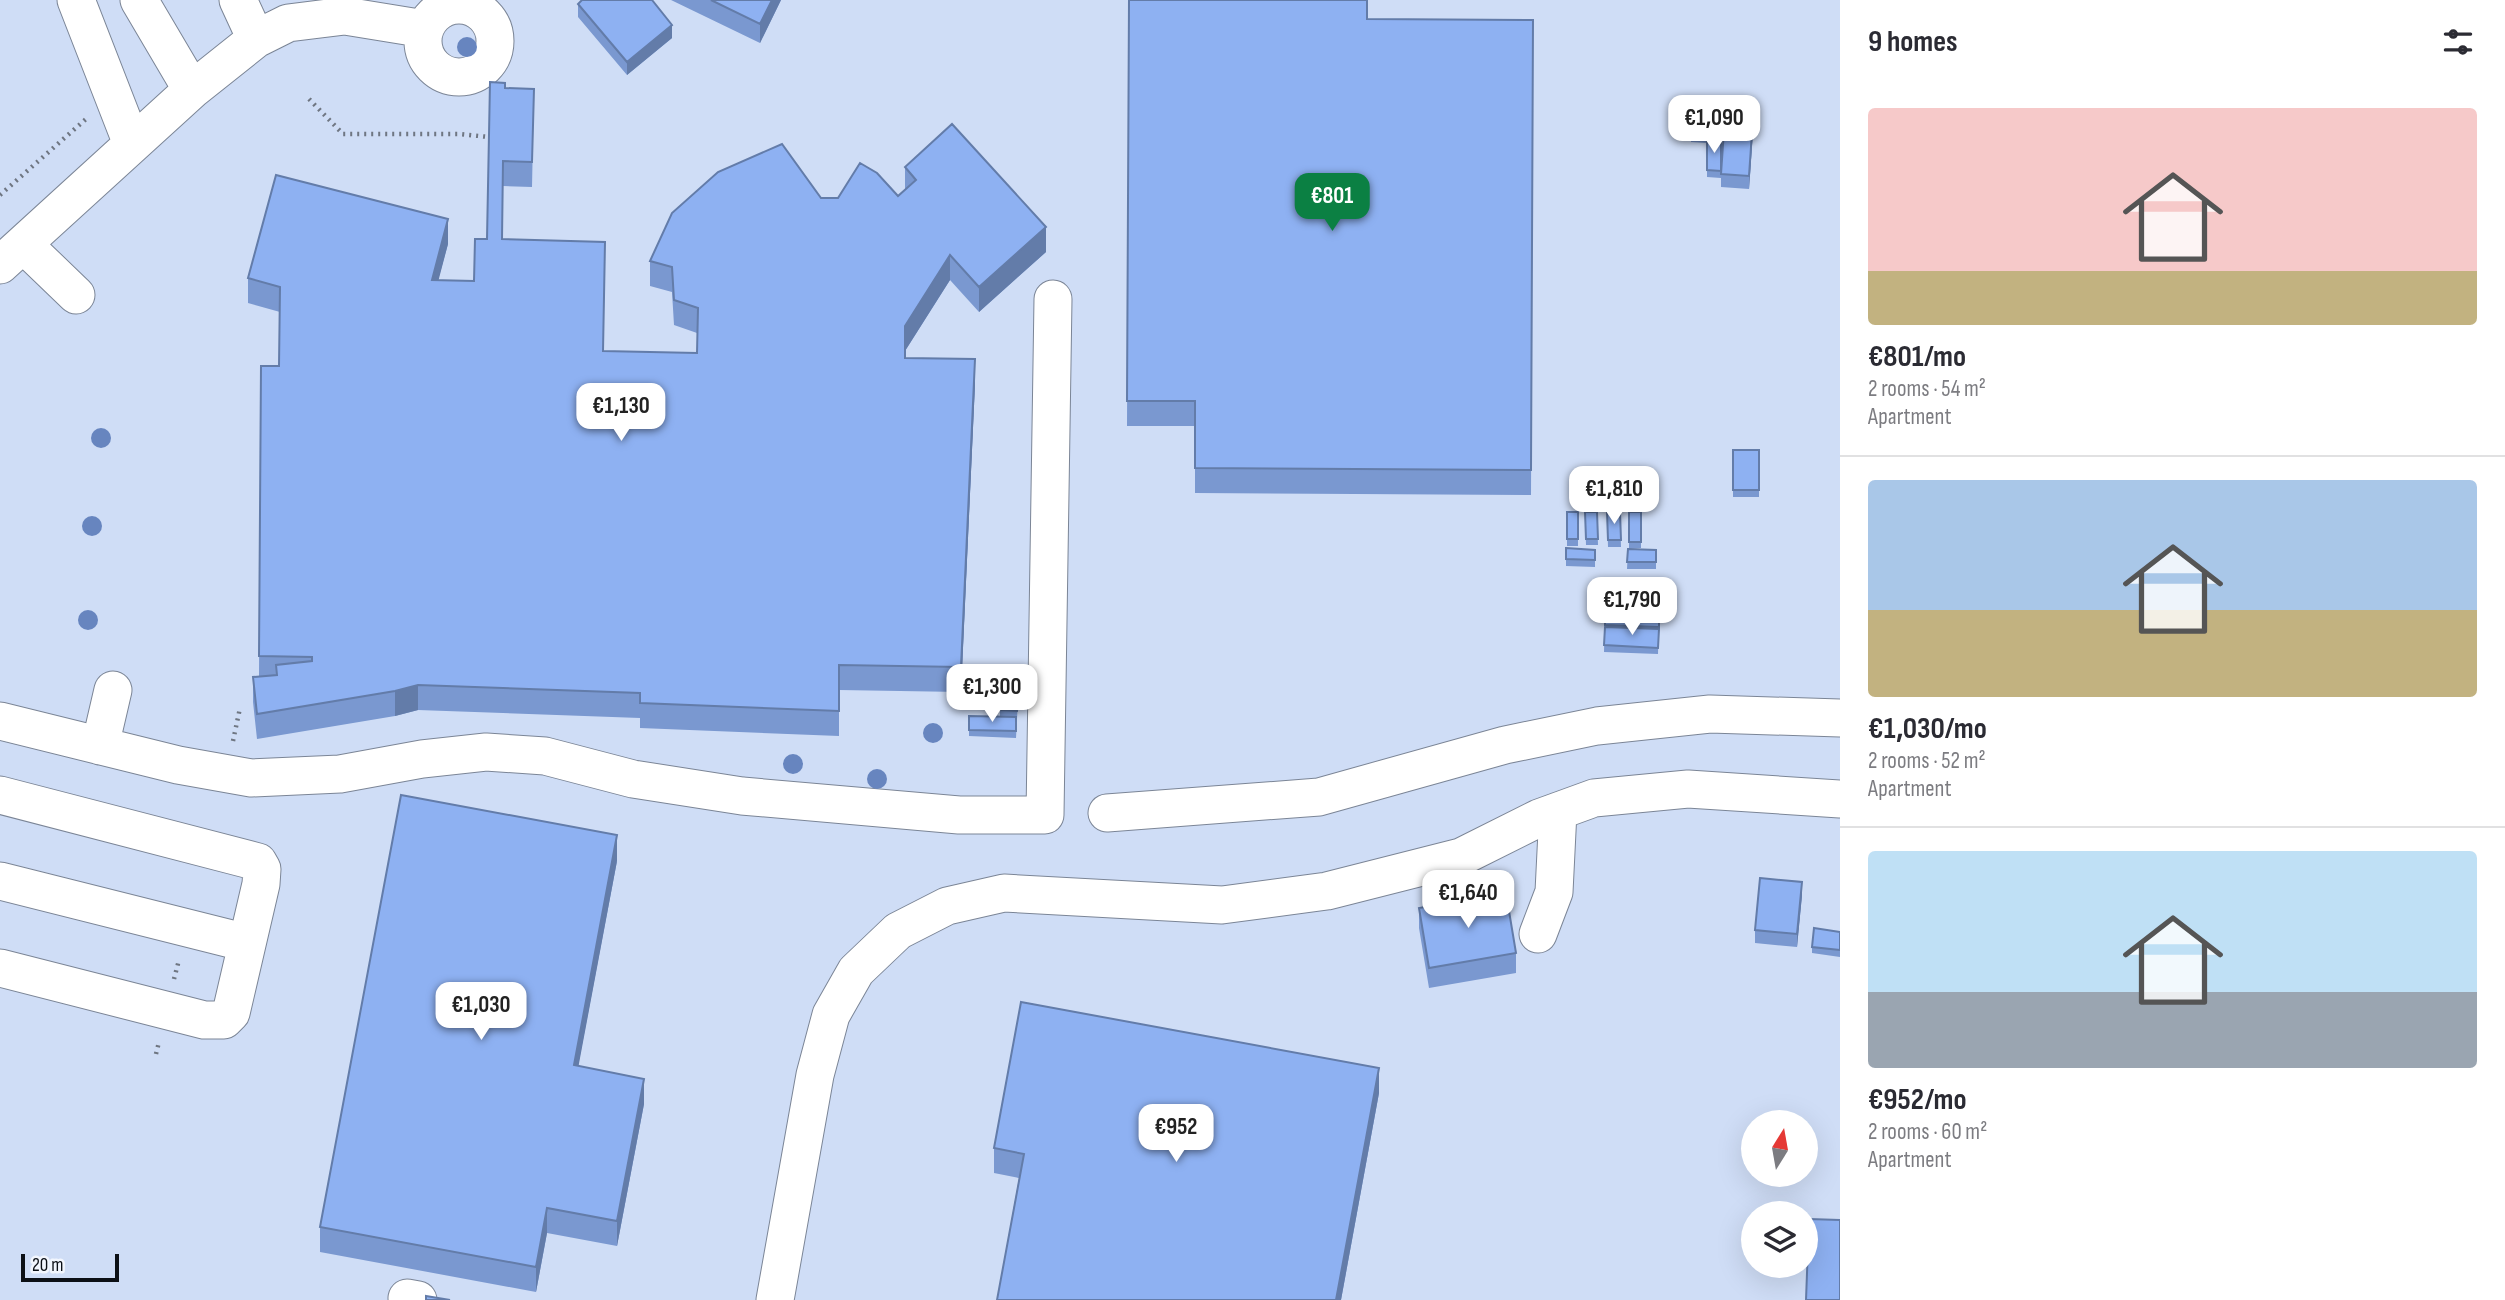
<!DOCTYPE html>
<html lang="en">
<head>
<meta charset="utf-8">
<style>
	:root { --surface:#fff; --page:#f2f2f3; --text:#2b2b33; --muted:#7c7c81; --line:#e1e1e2; --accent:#0b8043 }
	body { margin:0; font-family:"Sofia Sans Condensed",sans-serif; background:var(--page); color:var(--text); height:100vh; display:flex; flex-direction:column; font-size:26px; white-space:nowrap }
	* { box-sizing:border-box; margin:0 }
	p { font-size:23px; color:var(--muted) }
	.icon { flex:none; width:38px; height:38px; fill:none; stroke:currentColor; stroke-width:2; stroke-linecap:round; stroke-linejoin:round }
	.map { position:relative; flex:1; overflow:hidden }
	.side { display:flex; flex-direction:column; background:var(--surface); width:665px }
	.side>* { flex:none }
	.needle { width:46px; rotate:11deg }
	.tools { position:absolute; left:1741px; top:1110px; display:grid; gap:14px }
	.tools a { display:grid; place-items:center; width:77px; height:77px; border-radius:50%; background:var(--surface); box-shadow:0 7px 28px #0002; font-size:35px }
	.scale { position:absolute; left:21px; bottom:18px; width:98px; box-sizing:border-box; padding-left:7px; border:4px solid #0c1016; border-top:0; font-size:19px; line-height:24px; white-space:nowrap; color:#0c1016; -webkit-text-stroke:5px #f2f6fe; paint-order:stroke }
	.price { position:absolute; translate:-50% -60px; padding:0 16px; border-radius:14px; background:#fff; color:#222; font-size:23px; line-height:46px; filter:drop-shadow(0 2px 4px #0008) }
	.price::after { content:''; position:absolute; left:50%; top:42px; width:21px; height:16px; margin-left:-10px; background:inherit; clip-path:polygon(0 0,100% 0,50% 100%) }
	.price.active { background:var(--accent); color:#fff }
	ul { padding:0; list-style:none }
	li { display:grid; align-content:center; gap:14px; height:371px; padding:0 28px }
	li+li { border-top:2px solid var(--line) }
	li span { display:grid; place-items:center; height:217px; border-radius:7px; color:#555 }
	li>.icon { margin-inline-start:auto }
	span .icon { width:126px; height:126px; fill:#fffc; stroke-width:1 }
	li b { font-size:30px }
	h2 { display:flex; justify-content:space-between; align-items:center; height:84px; padding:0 28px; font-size:30px }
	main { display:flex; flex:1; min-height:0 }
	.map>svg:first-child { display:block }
	.built { fill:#cfddf6; fill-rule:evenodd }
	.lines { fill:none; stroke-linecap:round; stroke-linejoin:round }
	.minor-casing { stroke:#7b8596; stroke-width:39 }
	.path { stroke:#6f7682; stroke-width:4.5; stroke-dasharray:2 5; stroke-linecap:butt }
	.minor { stroke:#fff; stroke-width:37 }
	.tree { fill:#6785bf }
	.wall { fill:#7a98d0 }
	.shaded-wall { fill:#637ca9 }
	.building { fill:#8eb1f2; stroke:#637ca9; stroke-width:2 }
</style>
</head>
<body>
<main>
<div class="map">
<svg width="1840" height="1300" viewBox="0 0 1840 1300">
	<rect width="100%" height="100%" fill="#dfeafd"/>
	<path class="built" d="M0,0H1840V1300H0ZM1754,1122H1806V1174H1754ZM1754,1213H1806V1265H1754Z"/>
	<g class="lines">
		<defs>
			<path id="minor" d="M76,0L132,144
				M139,0L192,90
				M238,0L256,39
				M423 41a36 36 0 1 1 72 0a36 36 0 1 1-72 0Z
				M23,244L76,295
				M0,265L192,90L256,39L288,23L345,16L425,29
				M0,721L178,765L251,778L340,774L422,759L486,752L545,756L633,779L742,796L959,815H1045L1053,299
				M100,746L113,690
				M0,795L258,862L262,869L261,884L231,1013L224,1020H204L0,968
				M1107,813L1319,797L1505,745L1597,726L1710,714L1840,718
				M0,881L247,943
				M1538,934L1554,892L1558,811
				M407,1298L418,1300
				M775,1300L815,1075L831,1015L856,971L898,931L947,906L1004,893L1222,905L1327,891L1461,857L1539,818L1594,798L1688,789L1840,799"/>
		</defs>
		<use href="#minor" class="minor-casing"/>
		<path class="path" d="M309,99L343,134H460L489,137
			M0,195L86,119
			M233,741L240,708
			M174,979L179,960
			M156,1054L159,1042"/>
		<use href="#minor" class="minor"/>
	</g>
	<g class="tree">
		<circle cx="467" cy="47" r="10"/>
		<circle cx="101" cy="438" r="10"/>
		<circle cx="92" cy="526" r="10"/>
		<circle cx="88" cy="620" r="10"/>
		<circle cx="933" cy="733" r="10"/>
		<circle cx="793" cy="764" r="10"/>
		<circle cx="877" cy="779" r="10"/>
	</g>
	<path class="wall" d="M671,0H781L760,43Z
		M1129,0L1367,19L1533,20L1531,495L1195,493V426H1127Z
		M578,4L672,38L627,75L578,17Z
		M505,88L534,89L532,187L503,186L502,239L605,267L603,351L697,353V333L674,325L672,292L650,286V261L821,198L898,196L905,190V167L1046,252L979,312L950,280L905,351V358L975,384L961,692L839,690V736L640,728V718L418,710L395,716L257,739L253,702V677L259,676L261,366H279L280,312L248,303V278L448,244L438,280L474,281L487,239Z
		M1693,106L1721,107L1720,140H1721V178L1707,177V143L1691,142Z
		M1754,116L1749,189L1721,187V174Z
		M1733,450H1759V497H1733Z
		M1567,512H1578V546H1567Z
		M1585,512H1597L1598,545H1586Z
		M1607,512H1620L1621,547H1608Z
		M1629,512H1641V548L1629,549Z
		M1566,548L1595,550V567L1566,566Z
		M1628,549L1656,550V569H1627Z
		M1605,606L1659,607L1658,654L1604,652Z
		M1000,699L1018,700L1016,738L969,736V716L1000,717Z
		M617,861L578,1066L644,1104L617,1246L547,1233L536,1292L320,1252V1227Z
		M1802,895L1797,947L1755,943V930Z
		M1419,908L1516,953V973L1429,988L1419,928Z
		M1840,932V957L1812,953V947Z
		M1379,1093L1341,1300H997L1019,1178L994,1173V1148Z"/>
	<path class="shaded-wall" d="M772,0H781L760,43V24Z
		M672,25V38L627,75V62Z
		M1754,103V116L1749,189V176Z
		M448,219V244L432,305V280Z
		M1046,227V252L979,312V287Z
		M950,255V280L905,351V326Z
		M975,359V384L961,692V667Z
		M418,685V710L395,716V691Z
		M617,835V861L574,1090V1065Z
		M1802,882V895L1797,947V934Z
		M1379,1068V1093L1341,1300H1336Z
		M644,1079V1104L617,1246V1221Z
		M547,1208V1233L536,1292V1267Z"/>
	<path class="building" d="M582,0H652L672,25L627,62L578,4Z
		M711,0H772L760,24Z
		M1129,0H1367V19L1533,20L1531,470L1195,468V401H1127Z
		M490,82L505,83V88L534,89L532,162L503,161L502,239L605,242L603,351L697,353L698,308L674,300L672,267L650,261L672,213L718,172L782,144L821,198H838L860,163L877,173L898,196L916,180L905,167L952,124L1046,227L979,287L950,255L905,326V358L975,359L961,667L839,665V711L640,703V693L418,685L395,691L257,714L253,677L277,675L276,665L312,661V657L259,656L261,366H279L280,287L248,278L276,175L448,219L432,280L474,281L475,239H487Z
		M1726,101L1754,103L1749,176L1721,174Z
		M1693,106L1721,107L1719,137L1691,135Z
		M1707,140H1721V171L1707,170Z
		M1733,450H1759V490H1733Z
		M1567,512H1578V539H1567Z
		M1585,512H1597L1598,539H1586Z
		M1607,512H1620L1621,540H1608Z
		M1629,512H1641V542H1629Z
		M1566,548L1595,550V560L1566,559Z
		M1628,549L1656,550V562H1627Z
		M1605,606L1659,607V627L1605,625Z
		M1605,627L1659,629L1658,648L1604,645Z
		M1000,699L1018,700L1017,711L1000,710Z
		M969,716L1016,717V731L969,730Z
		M401,795L617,835L574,1065L644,1079L617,1221L547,1208L536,1267L320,1227Z
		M1760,878L1802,882L1797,934L1755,930Z
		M1506,893L1516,953L1429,968L1419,908Z
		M1814,928L1840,932V950L1812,947Z
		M1021,1002L1379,1068L1336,1300H997L1024,1154L994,1148Z
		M1809,1219L1840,1220V1300H1806Z
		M426,1296L450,1300H426Z"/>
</svg>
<div class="tools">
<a><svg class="needle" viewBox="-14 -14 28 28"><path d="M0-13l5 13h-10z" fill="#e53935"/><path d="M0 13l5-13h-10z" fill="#7c7c81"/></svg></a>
<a><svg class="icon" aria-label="layers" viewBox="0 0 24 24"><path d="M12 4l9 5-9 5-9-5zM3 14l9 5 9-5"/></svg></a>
</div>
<div class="scale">20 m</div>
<b class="price" style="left:1714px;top:155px">€1,090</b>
<b class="price active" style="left:1332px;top:233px">€801</b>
<b class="price" style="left:621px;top:443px">€1,130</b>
<b class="price" style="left:1614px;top:526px">€1,810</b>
<b class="price" style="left:1632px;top:637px">€1,790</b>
<b class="price" style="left:992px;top:724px">€1,300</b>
<b class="price" style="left:1468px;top:930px">€1,640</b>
<b class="price" style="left:481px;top:1042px">€1,030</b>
<b class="price" style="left:1176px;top:1164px">€952</b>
</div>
<section class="side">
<h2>9 homes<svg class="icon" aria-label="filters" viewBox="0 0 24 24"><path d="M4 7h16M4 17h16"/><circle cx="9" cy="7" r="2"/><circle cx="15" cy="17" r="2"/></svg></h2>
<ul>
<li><span style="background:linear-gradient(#f6c9c9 75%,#c2b280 0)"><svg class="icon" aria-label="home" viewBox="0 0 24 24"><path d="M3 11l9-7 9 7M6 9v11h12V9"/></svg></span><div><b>€801/mo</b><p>2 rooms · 54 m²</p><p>Apartment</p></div></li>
<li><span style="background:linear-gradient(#a9c7e8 60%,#c2b280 0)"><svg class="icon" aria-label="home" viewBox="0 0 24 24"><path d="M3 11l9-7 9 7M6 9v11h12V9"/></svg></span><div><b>€1,030/mo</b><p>2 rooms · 52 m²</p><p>Apartment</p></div></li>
<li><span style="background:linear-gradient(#bfe0f5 65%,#9aa5b1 0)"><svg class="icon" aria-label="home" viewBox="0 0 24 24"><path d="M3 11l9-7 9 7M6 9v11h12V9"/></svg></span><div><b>€952/mo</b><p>2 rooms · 60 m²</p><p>Apartment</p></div></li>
</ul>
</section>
</main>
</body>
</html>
